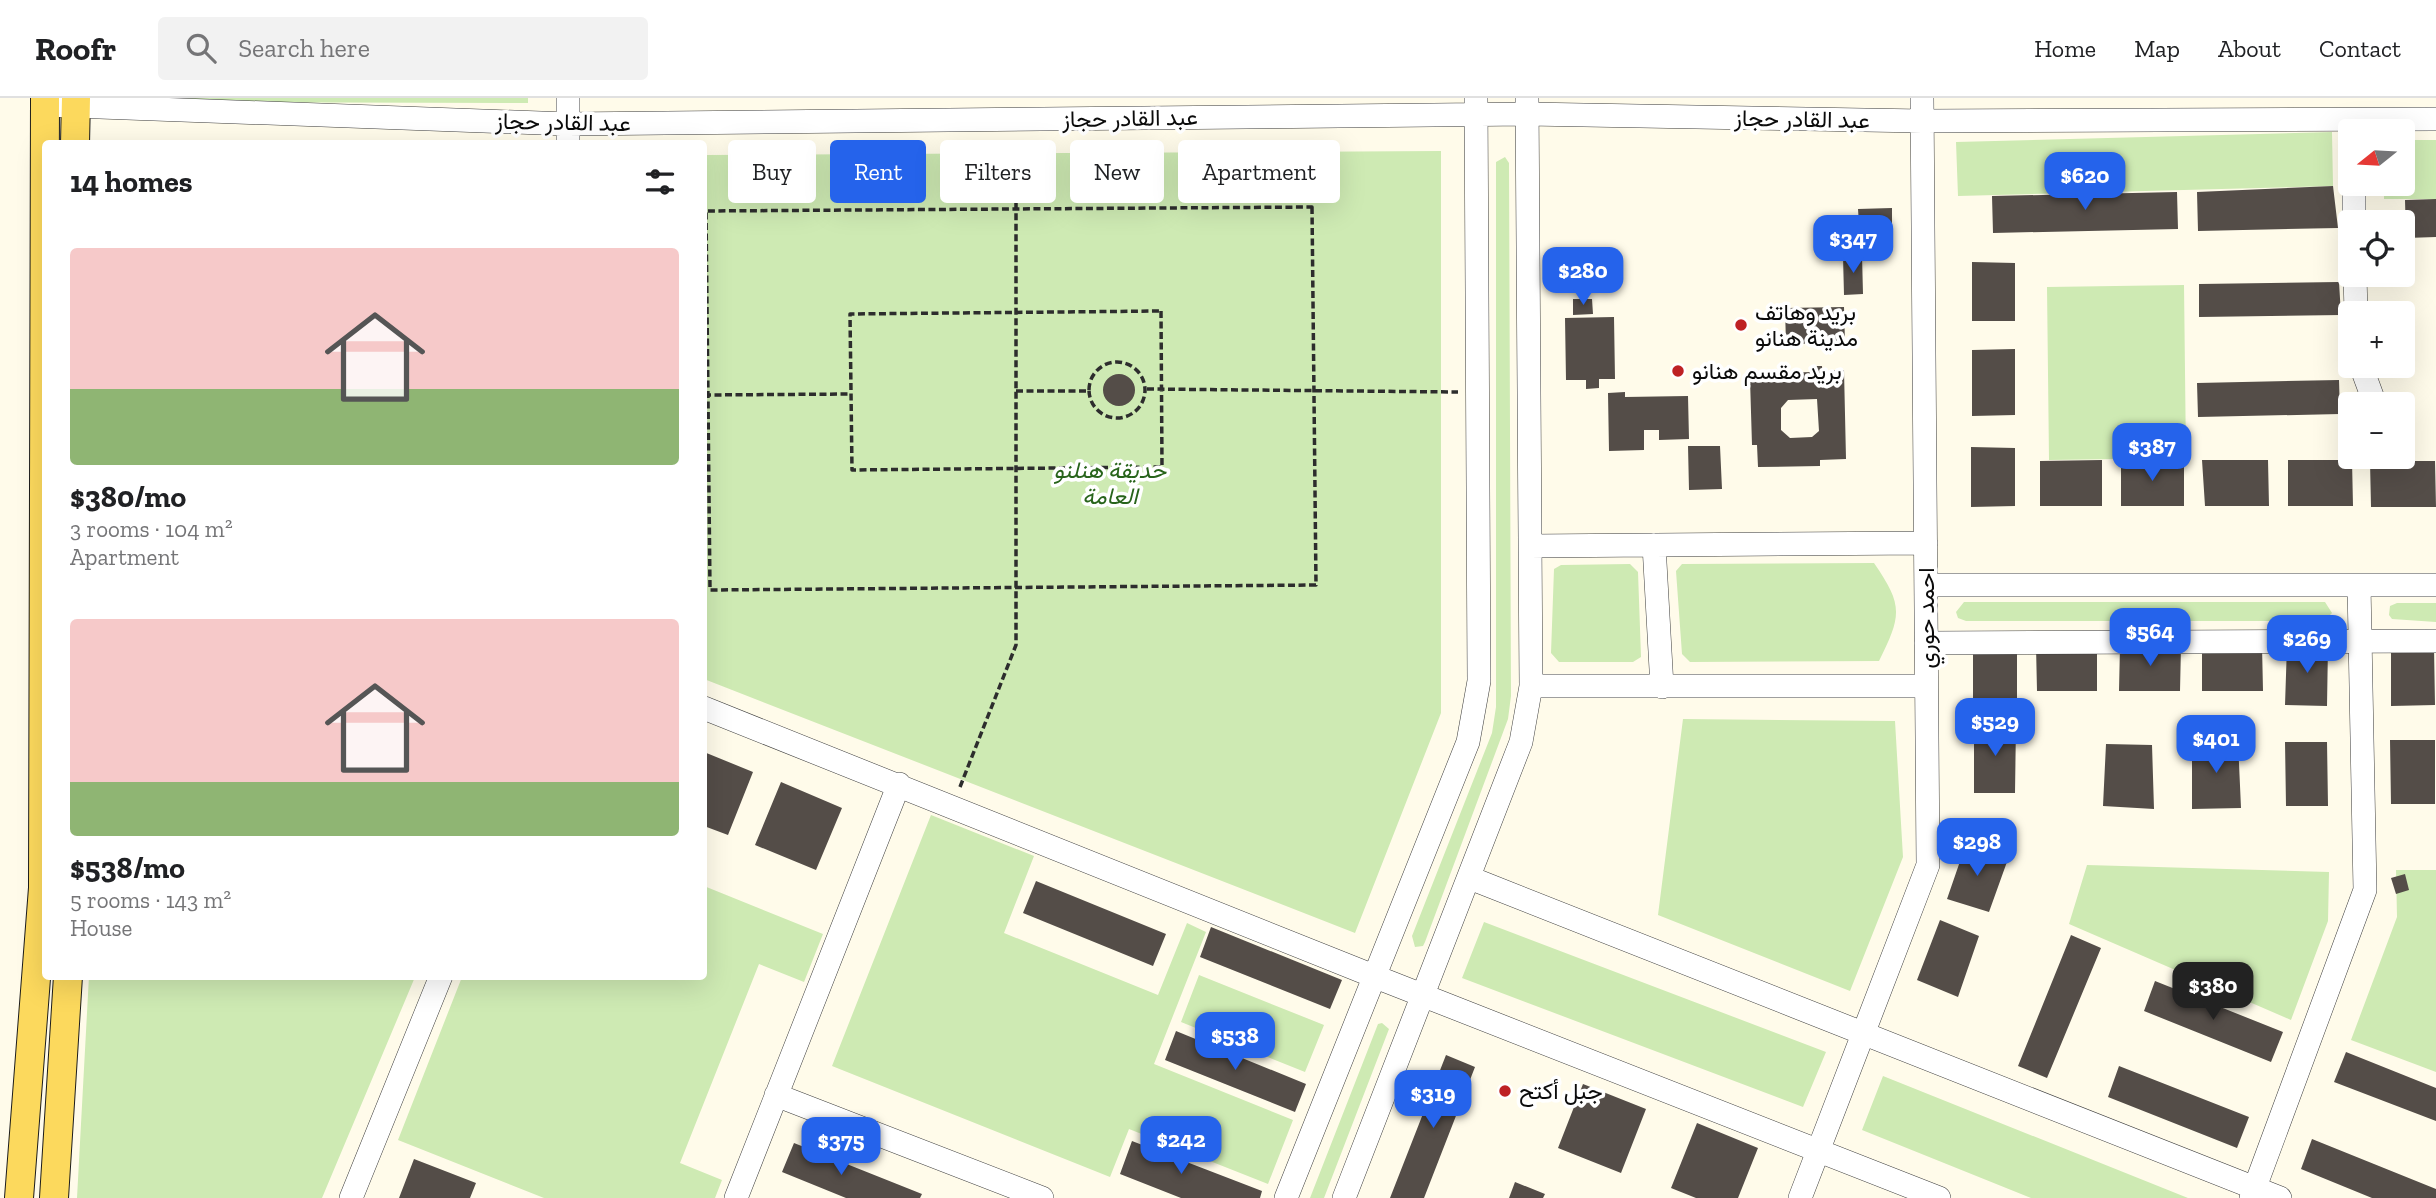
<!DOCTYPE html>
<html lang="en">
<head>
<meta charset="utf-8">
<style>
	:root { --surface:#fff; --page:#f2f2f2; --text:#202124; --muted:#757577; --line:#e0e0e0; --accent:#2563eb }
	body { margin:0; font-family:"Zilla Slab",Vazirmatn,serif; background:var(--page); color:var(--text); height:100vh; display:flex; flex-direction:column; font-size:26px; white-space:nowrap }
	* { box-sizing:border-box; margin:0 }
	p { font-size:23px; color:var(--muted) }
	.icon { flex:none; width:38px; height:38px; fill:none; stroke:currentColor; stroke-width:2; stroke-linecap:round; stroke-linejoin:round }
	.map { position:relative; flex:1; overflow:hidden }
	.details { position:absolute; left:42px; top:42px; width:665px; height:840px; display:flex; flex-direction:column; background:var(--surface); border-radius:7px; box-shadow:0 7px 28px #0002 }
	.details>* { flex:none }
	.guide { position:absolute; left:728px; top:42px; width:665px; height:63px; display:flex; gap:14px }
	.needle { width:46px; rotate:252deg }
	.controls { position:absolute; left:2338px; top:21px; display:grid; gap:14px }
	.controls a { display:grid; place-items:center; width:77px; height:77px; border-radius:7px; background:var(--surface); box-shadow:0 7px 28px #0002; font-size:35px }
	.price { position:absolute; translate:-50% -60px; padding:0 16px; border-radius:14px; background:var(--accent); color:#fff; font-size:23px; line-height:46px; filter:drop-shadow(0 2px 4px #0008) }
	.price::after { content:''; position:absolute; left:50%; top:42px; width:21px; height:16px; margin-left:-10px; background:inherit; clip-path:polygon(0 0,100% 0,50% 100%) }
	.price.on { background:#222; color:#fff }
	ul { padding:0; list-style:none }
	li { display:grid; align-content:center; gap:14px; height:371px; padding:0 28px }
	li span { display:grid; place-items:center; height:217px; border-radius:7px; color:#555 }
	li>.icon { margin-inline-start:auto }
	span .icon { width:126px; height:126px; fill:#fffc; stroke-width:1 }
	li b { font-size:30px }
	h2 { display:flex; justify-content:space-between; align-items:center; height:84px; padding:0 28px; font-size:30px }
	.tag { padding:0 24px; border-radius:7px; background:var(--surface); box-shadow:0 7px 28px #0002; font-size:24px; line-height:63px }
	.tag.on { background:var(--accent); color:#fff }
	header { display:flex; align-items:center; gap:42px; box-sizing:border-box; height:98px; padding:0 35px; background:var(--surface); border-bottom:2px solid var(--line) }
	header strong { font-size:33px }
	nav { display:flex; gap:38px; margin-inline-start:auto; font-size:24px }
	.search { width:490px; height:63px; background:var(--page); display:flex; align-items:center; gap:18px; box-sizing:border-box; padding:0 24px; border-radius:7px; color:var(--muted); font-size:26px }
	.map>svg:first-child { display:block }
	.green { fill:#ceeab3 }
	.building { fill:#544d48; fill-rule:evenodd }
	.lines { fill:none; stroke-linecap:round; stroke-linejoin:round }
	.minor-casing { stroke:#3e3e3e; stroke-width:24 }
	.major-casing { stroke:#1c1c1c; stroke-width:30 }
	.path { stroke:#2d2d2d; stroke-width:3.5; stroke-dasharray:7 3.5; stroke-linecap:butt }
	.minor { stroke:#fff; stroke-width:23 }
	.major { stroke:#fcd95d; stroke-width:28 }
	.poi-dot { fill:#be2124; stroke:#fff; stroke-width:2.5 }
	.labels { text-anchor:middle; stroke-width:7; stroke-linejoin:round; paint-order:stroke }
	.street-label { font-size:23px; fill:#0b0b0b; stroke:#fff }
	.poi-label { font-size:23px; fill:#0b0b0b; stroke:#fff; text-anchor:start }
	.park-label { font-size:23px; font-style:italic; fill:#28641b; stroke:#fff }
</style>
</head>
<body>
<header>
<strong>Roofr</strong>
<div class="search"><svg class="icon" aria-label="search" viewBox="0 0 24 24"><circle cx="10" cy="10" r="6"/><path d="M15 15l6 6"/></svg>Search here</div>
<nav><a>Home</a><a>Map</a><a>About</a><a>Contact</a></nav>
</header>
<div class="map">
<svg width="2436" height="1100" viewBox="0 0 2436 1100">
	<rect width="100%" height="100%" fill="#fffbea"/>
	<path class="green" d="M118,0H528V5L118,4Z
		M2332,34L2333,88L1958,98L1956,44Z
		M2403,42H2436V101H2384V86H2403Z
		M1441,53V615L1355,835L704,581V57Z
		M1505,59L1509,65L1511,598L1508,621L1425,844L1423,848L1415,849L1412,838L1492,635L1496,609V64Z
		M2184,187L2186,360L2049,362L2047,189Z
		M1874,465C1903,507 1902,517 1879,563L1690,564L1682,556L1676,473L1682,466Z
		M1630,466L1638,474L1641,559L1633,564H1559L1551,555L1554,471L1561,467Z
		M1964,504H2325L2332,515L2324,523H1966L1958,520L1956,514Z
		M2397,505H2436V524L2392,521L2389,517L2390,508Z
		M1683,621L1895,623L1903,759L1850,893L1658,817Z
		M931,717L1034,758L1004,835L1158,897L1187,825L1206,834L1154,966L1293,1022L1268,1086L1129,1031L1110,1079L832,968Z
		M2087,767L2329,774L2328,823L2291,922L2069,826Z
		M2396,772H2436V974L2351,942L2397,819Z
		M704,788L823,836L804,884L759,866L680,1065L722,1082L715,1100H544L398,1042L462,879L704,878Z
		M1484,824L1826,954L1803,1009L1462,880Z
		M1199,877L1324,927L1305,974L1181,924Z
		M89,878H415V879L322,1100H77Z
		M1382,925L1389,931L1324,1100H1310L1378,926Z
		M1883,978L2188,1100H2031L1862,1032Z"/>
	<path class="building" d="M2333,88L2338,130L2198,133L2197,94Z
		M2177,94L2178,131L1993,135L1992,98Z
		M2436,101V139L2406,140L2405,102Z
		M1892,110V125L1859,126L1858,111Z
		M1862,157L1863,196L1844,197L1843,158Z
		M1972,164L2015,165V223H1972Z
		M2339,184L2341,217L2199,219V186Z
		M1573,201H1592L1593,216L1573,217Z
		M1844,209L1845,245L1786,246L1785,210Z
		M1614,219L1615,281H1599V290L1586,291V282H1566L1565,220Z
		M2015,251V317L1972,318V252Z
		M1812,268H1822L1823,285H1830V272H1844L1846,361L1820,362V368L1758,369L1757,347H1752L1750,281H1777L1776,275L1812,274ZM1817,301L1819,333L1812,339L1790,340L1781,332V310L1788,302Z
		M1103 292a16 16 0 1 1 32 0a16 16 0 1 1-32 0Z
		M2339,282L2340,316L2198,319L2197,285Z
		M1625,294V299L1688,298L1689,341L1659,342V332H1644V352L1609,353L1608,295Z
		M1688,348H1720L1722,391L1689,392Z
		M1971,349L2015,350V408L1971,409Z
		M2102,362V408H2040V363Z
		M2121,362L2184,363V408H2121Z
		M2202,362H2268L2269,408H2205Z
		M2288,362H2352L2353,408H2288Z
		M2370,363H2435L2436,409H2371Z
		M2262,547L2263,593H2202V548Z
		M2287,547H2328L2327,608L2285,607Z
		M2036,548H2097V593H2037Z
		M2120,548H2181L2180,593H2119Z
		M1973,549H2017V614H1973Z
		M2391,549H2434L2435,607L2391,608Z
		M1974,626H2016L2015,695H1974Z
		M2390,642H2435V706H2391Z
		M2192,643H2238L2241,710L2192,711Z
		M2285,644H2327L2328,708H2286Z
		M2106,646L2152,647L2154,711L2103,708Z
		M704,654L753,674L728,737L704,728Z
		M781,684L842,710L816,772L755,747Z
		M1967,743L2008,761L1989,814L1947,801Z
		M2405,776L2409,792L2396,796L2391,780Z
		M1036,783L1166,836L1153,868L1023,815Z
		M1940,822L1979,838L1958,899L1917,882Z
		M1211,829L1342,882L1330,911L1200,859Z
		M2071,837L2101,850L2047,980L2018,968Z
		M2155,883L2283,934L2271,964L2144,913Z
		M1176,933L1306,986L1295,1014L1165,962Z
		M2346,954L2436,990V1023L2334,984Z
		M1446,957L1475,969L1424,1100H1390Z
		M2119,968L2249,1019L2237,1050L2108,999Z
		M1583,986L1646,1011L1621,1075L1558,1050Z
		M1697,1025L1758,1050L1738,1100H1696L1671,1090Z
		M2312,1041L2436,1091V1100H2372L2301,1071Z
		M1132,1043L1262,1093L1260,1100H1181L1120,1076Z
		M794,1045L922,1096L920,1100H846L782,1074Z
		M414,1061L476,1085L470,1100H399Z
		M1515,1084L1545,1096L1543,1100H1509Z"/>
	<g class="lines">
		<defs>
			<path id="minor" d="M45,7L568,26L1528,16L1922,23L2436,21
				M568,46V0
				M2354,86V124
				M2355,177L2356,215
				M2361,268L2375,306
				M1654,447L1662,589
				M1530,448L1926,445
				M1926,487H2436
				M1926,545L2436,543
				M1531,588H1926
				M704,610L1376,879L1939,1100
				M1470,780L2280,1100
				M776,997L1042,1100
				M351,1100L441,878
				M736,1100L899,686
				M1286,1100L1468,644L1479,583L1476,0
				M1344,1100L1521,644L1531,588L1527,0
				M1800,1100L1928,767L1922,0
				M2251,1100L2365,792L2359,487"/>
			<path id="major" d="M75,46L76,0
				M19,1100L43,790L45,0
				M54,1100L68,878"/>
		</defs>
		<use href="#minor" class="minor-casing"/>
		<use href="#major" class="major-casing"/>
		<path class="path" d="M1312,109L1316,487L710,492L706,113Z
			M1161,213L1162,369L852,372L850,216Z
			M1089 292a28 28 0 1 1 56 0a28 28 0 1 1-56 0Z
			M1147,291L1458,294
			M1016,293H1087
			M704,297L851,296
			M960,689L1016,547V42"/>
		<use href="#minor" class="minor"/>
		<use href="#major" class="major"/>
	</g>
	<g class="poi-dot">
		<circle cx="1741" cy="227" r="7"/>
		<circle cx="1678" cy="273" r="7"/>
		<circle cx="1505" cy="993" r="7"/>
	</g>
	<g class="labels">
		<g class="street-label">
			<text transform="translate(1130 20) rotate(-1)" y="8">عبد القادر حجاز</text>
			<text transform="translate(1802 21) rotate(1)" y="8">عبد القادر حجاز</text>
			<text transform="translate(563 24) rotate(1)" y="8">عبد القادر حجاز</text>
			<text transform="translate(1926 520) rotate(-90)" y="8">احمد حوري</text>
		</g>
		<g class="poi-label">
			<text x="1755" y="222">بريد وهاتف<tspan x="1755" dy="26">مدينة هنانو</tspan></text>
			<text x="1692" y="281">بريد مقسم هنانو</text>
			<text x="1519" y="1001">جبل أكتح</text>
		</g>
		<g class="park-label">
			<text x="1110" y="380">حديقة هنلنو<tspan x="1110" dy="26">العامة</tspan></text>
		</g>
	</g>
</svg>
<div class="controls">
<a><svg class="needle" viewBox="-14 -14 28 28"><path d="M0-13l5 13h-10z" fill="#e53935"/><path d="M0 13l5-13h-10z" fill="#757577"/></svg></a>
<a><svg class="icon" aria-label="locate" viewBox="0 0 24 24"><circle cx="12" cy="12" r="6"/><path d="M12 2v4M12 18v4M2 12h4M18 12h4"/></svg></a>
<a>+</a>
<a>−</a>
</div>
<b class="price" style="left:2085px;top:114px">$620</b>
<b class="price" style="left:1853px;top:177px">$347</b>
<b class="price" style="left:1583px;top:209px">$280</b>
<b class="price" style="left:2152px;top:385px">$387</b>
<b class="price" style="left:2150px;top:570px">$564</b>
<b class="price" style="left:2307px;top:577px">$269</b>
<b class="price" style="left:1995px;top:660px">$529</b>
<b class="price" style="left:2216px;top:677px">$401</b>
<b class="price" style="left:1977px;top:780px">$298</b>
<b class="price on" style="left:2213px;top:924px">$380</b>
<b class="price" style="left:1235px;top:974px">$538</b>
<b class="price" style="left:1433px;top:1032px">$319</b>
<b class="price" style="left:1181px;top:1078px">$242</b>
<b class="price" style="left:841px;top:1079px">$375</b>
<div class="guide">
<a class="tag">Buy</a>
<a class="tag on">Rent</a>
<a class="tag">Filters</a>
<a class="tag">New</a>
<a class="tag">Apartment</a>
</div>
<section class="details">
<h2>14 homes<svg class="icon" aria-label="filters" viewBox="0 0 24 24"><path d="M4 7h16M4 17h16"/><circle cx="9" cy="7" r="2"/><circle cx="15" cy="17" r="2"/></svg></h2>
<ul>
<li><span style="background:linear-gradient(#f6c9c9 65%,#8fb573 0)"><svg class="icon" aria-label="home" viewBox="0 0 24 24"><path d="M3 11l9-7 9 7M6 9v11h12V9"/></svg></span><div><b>$380/mo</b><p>3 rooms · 104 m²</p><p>Apartment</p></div></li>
<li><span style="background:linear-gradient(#f6c9c9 75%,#8fb573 0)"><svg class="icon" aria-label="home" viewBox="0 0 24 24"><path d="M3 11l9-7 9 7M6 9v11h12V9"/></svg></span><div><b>$538/mo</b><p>5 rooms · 143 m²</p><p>House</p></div></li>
</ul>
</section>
</div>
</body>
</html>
